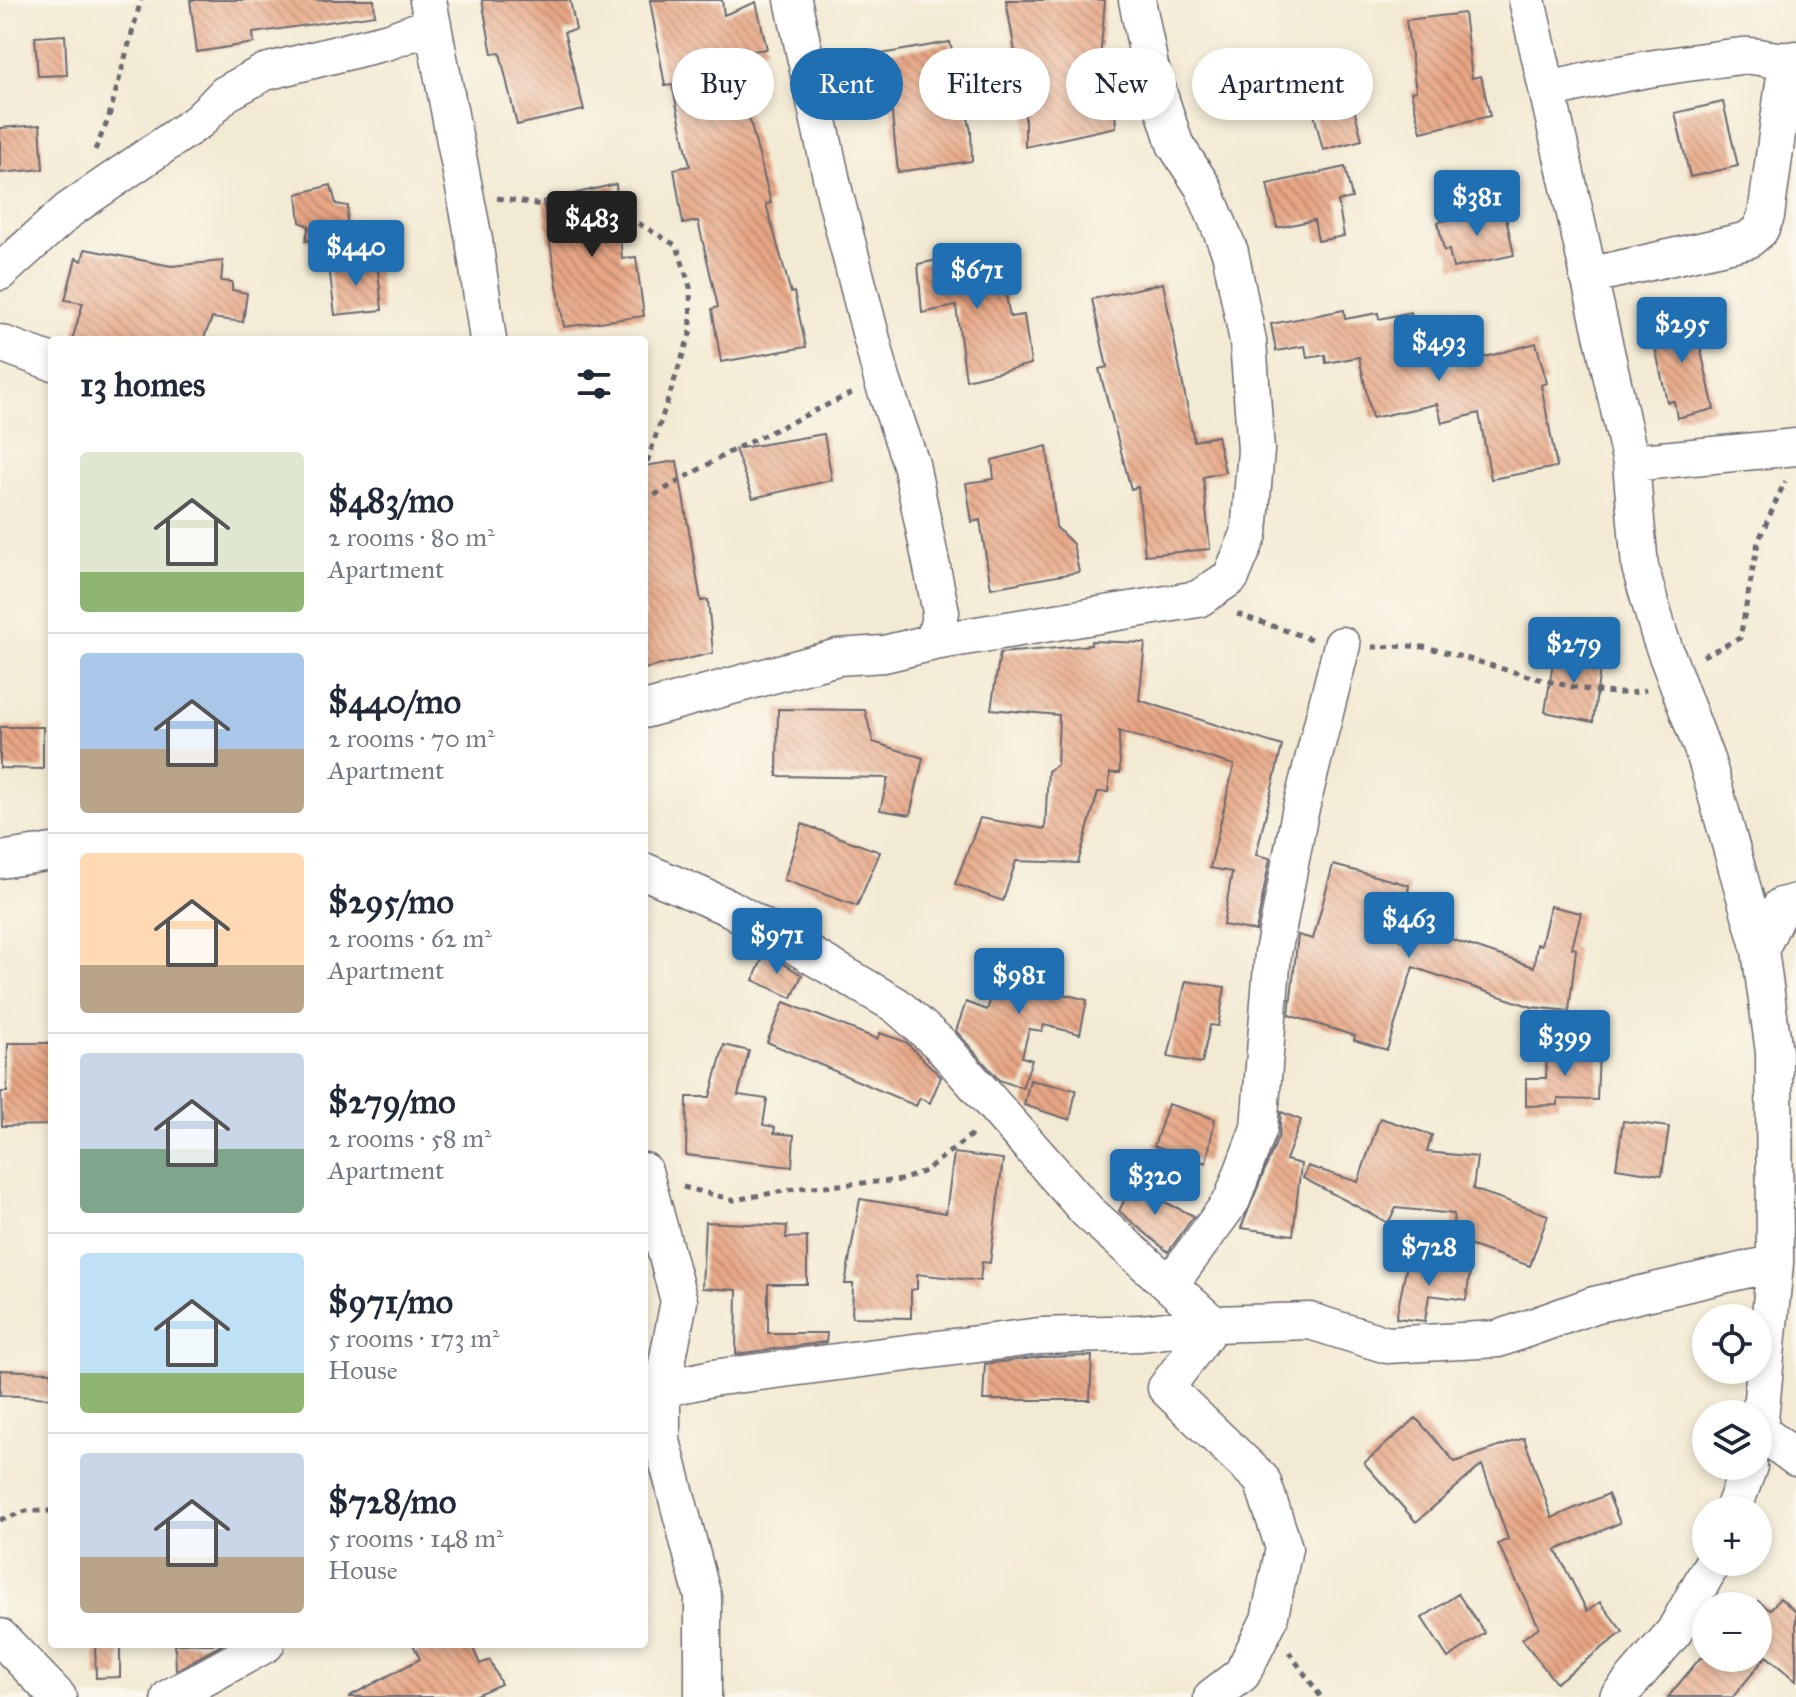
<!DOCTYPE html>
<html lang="en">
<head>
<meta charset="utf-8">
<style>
	:root { --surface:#fff; --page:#f2f2f3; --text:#1f2937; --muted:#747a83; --line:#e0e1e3; --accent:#1f6fb2 }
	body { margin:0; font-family:"IM FELL Great Primer",serif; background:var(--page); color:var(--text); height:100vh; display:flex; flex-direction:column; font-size:30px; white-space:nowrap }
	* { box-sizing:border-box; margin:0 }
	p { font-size:26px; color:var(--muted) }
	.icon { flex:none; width:44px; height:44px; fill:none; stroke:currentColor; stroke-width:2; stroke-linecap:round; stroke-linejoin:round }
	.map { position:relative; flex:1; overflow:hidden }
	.panel { position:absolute; left:48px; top:336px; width:600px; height:1312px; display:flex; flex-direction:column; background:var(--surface); border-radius:8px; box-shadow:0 4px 12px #0003 }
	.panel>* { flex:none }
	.banner { position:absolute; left:672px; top:48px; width:760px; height:72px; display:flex; gap:16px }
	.controls { position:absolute; left:1692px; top:1304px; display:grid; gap:16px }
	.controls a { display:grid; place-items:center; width:80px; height:80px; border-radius:50%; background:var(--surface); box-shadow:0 4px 12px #0003; font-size:40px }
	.price { position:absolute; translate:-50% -68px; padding:0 18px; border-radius:8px; background:var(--accent); color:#fff; font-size:26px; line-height:52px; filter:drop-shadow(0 2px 4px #0008) }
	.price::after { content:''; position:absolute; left:50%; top:48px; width:24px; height:18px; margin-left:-12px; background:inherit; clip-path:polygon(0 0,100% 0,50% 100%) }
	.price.selected { background:#222; color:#fff }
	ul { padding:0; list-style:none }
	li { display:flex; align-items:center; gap:24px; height:200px; padding:0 32px }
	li+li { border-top:2px solid var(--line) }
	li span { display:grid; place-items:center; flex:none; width:224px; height:160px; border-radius:8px; color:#555 }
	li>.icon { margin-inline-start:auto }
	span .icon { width:96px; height:96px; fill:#fffc; stroke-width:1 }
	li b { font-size:34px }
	h2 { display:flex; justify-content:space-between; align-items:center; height:96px; padding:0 32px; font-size:34px }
	.tag { padding:0 28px; border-radius:36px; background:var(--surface); box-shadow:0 4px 12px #0003; font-size:28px; line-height:72px }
	.tag.selected { background:var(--accent); color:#fff }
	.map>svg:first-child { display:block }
	.building { fill:url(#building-back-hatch) }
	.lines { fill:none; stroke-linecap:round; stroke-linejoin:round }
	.minor-casing { stroke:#6b6870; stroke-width:39 }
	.path { stroke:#6b6870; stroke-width:5; stroke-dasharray:6 6; stroke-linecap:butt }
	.minor { stroke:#fff; stroke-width:36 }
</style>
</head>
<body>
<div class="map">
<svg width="1796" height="1697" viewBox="0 0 1796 1697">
	<defs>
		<pattern id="building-back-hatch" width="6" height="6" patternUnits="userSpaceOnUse" patternTransform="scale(2)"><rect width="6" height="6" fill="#e7a684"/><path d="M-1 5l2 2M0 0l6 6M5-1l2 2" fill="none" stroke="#bb876d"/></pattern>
	</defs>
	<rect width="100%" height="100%" fill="#fbf7ec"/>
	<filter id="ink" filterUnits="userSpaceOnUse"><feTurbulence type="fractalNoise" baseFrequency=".0125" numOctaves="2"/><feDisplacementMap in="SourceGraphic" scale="16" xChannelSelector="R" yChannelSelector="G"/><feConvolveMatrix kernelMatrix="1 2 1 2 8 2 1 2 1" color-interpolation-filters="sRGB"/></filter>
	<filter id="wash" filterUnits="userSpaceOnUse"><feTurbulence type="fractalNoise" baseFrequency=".006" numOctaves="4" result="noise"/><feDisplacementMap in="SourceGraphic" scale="32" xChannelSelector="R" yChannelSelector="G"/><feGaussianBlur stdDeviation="1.8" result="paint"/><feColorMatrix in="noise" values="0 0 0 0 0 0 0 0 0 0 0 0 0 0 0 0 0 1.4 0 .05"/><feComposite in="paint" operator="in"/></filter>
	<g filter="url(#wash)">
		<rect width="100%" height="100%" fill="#f3ead3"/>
		<g id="blocks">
			<path class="building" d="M190,0H374L375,15L253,33L254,43L197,52Z
				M482,0H570L576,30L564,32L584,110L517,125L500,53L492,54Z
				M650,0H722L724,15L756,2L767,49L733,54L771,203L766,204L791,293L794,292L806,347L721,362L712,309L718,307L698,221L683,224L674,169L690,166L672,85L665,86Z
				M1006,0H1105L1099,73L1113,68L1116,127L1025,147V74L1019,75Z
				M1464,13L1472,78L1481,76L1490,116L1421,132L1411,92L1416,91L1406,20Z
				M65,35L67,75L38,76L35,37Z
				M950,42L971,131L972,161L898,172L891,105L884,106L875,55Z
				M1351,97L1362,140L1323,150L1312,106Z
				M1723,102L1738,166L1690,177L1675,113Z
				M40,125L43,169L0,173V128Z
				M1345,167L1352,198L1338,201L1344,236L1318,241L1314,220L1277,228L1267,184Z
				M616,184L622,259L636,257L644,316L564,327L543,201Z
				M331,185L336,204L348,206L346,235L305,241L309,226L300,222L297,194Z
				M1504,208L1514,255L1453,268L1449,250L1444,251L1438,222Z
				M997,248L1010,317L1024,315L1031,364L966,380L956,306L922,313L918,264Z
				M85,249L171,266L223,261L221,281L232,282V290L247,293L243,322L212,318L203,340H72L83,303L65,300L76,258L82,261Z
				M377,260L382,310L335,315L329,266Z
				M1163,283L1194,441L1217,436L1225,472L1203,477L1210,549L1145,555L1138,487L1131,489L1099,369L1107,367L1092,299Z
				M1344,310L1345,319L1378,313L1379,319L1411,312L1421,364L1440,360L1442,369L1536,343L1547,383L1541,385L1557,467L1491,479L1479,413L1442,423L1437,404L1372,418L1359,357L1326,363L1325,355L1307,358L1305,346L1276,351L1271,324Z
				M1693,314L1714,409L1677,418L1674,401L1667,402L1650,324Z
				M824,434L832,480L753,498L735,449Z
				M1047,446L1056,527L1073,544L1079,572L991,588L980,520L972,522L966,483L994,479L992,460Z
				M677,461L701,601L708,600L713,653L644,669V466Z
				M1091,641L1145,643L1139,700L1282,746L1256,855L1270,858L1256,931L1223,925L1232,872L1210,868L1234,765L1119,731L1120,773H1110L1108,792H1098L1078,863L1016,861L1003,901L955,884L980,818L1045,829L1048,771L1057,765L1059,715L991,709L1000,653L1091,645Z
				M1555,650L1602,653L1593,722L1545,712Z
				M778,709L865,710L873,742L923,758L910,815L880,810L888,778L777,776Z
				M0,727H43V769L0,768Z
				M802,824L880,852L857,906L784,880Z
				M1333,865L1409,885L1401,941L1424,907L1431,910L1424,930L1534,967L1537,944L1541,945L1550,906L1581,913L1572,948L1576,949L1569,1011L1532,1007L1413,967L1387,1050L1354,1040L1355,1036L1289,1015L1298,935L1313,939Z
				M1008,950L1064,969L1056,992L1087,1000L1080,1034L1044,1025L1042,1031L1029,1029L1022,1057L1032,1060L1022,1088L999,1080L956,1031L966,1002L987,1010Z
				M765,953L802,975L792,998L753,980Z
				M1186,981L1225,987L1218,1026L1210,1025L1202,1063L1168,1057Z
				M784,1002L877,1039L880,1033L906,1042L941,1077L930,1103L920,1098L916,1106L767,1042Z
				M8,1043H50L52,1125L2,1126L1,1092H7Z
				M724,1045L749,1051L738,1095L767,1099L763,1125L775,1127L774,1133L794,1135L792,1167L686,1155L687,1097H710Z
				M1547,1049L1599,1051L1597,1100L1558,1099V1105L1526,1106V1078H1546Z
				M1030,1080L1076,1090L1070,1120L1024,1105Z
				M1168,1104L1215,1119L1206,1163L1154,1146Z
				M1281,1112L1301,1120L1286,1160L1301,1164L1293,1235L1241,1228L1279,1135Z
				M1380,1118L1432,1135L1427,1152L1477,1157L1473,1189L1548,1215L1530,1266L1451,1239L1454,1214L1396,1208L1388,1223L1303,1178L1308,1166L1358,1182Z
				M1623,1121L1669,1127L1662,1175L1616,1168Z
				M954,1153L1003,1159L990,1263L982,1262L980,1281L917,1274V1289L911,1290V1318L852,1317L853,1284H845L860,1199L946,1213Z
				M1131,1186L1194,1216L1168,1252L1119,1211Z
				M705,1222L787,1226L786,1238L807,1237V1284H768V1333H827L826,1342L736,1354L737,1290L702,1288Z
				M1408,1260L1470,1272L1466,1300L1429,1295L1425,1321L1396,1318Z
				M1092,1356L1090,1400H983L985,1364L1042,1357Z
				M0,1370L52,1372L51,1398L0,1395Z
				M1416,1418L1455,1462L1524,1438L1552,1518L1608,1494L1620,1523L1556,1550L1587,1611L1600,1602L1623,1632L1556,1683L1522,1639L1539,1627L1498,1544L1508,1539L1482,1465L1416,1522L1364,1463Z
				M1458,1594L1485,1633L1448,1658L1422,1618Z
				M1780,1598L1796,1612V1681L1758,1649V1601L1770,1610Z
				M95,1644H120V1677L96,1678Z
				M175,1644H223L176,1670Z
				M413,1644H471L480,1664L490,1660L501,1684L471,1697H348L420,1659Z
				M1700,1658H1765L1733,1697H1668Z"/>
		</g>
	</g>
	<g filter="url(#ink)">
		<use href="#blocks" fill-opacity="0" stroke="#6b6870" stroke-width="2"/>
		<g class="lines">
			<defs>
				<path id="minor" d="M428,0L474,240L488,340
					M1527,0L1631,463L1796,447
					M1548,91C1611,73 1677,64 1742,56C1761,54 1774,64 1796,59
					M0,272L69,210L199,121L225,94L265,72L389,41L433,25
					M1588,276L1748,240L1760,230L1766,216L1787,61
					M0,343L52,362
					M1631,463L1640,567L1660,637L1707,762L1760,950L1774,1052L1775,1263L1758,1440
					M934,642L1198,599L1231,577L1249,534L1256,450L1248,341L1230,252L1203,187L1175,144L1150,66L1137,0
					M644,710L838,657L884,654L934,642L941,612L911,464L882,379L835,195L793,0
					M0,860L52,852
					M644,871L730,908L896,1005L939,1043L1087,1211L1213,1324
					M1760,950L1781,906L1796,902
					M644,1171L679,1301L662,1389V1441L703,1597V1697
					M1171,1283L1232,1200L1259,1128L1273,953L1300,812L1342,645
					M644,1399L662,1389L712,1378L1040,1336L1141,1333L1213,1324L1310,1321L1387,1345L1498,1339L1594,1305L1775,1263
					M1761,1432L1796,1458
					M1733,1510L1749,1466
					M0,1637L58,1697
					M170,1697L266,1644
					M1212,1697L1242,1674L1269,1620L1284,1548L1262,1480L1166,1388L1213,1324
					M1618,1697L1674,1632L1713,1562"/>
			</defs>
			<use href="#minor" class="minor-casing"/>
			<path class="path" d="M95,150L108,120L141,0
				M497,198L631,219L677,246L690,287L691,331L644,471
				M644,501L735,449L852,393
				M1237,614L1311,639
				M1372,647C1391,647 1414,644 1433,649C1483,661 1602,705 1646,690
				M1703,656L1740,638L1758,542L1785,481
				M683,1187L734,1200L800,1188L902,1180L925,1171L975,1132
				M0,1520L26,1511H52
				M1289,1652L1321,1697"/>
			<use href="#minor" class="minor"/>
		</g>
	</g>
</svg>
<div class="controls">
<a><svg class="icon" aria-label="locate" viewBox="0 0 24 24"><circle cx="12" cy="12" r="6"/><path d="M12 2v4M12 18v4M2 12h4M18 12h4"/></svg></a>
<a><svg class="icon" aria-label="layers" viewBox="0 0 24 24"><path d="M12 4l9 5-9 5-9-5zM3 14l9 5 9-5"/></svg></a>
<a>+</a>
<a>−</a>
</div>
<b class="price" style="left:1477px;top:238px">$381</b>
<b class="price selected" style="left:592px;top:259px">$483</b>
<b class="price" style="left:356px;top:288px">$440</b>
<b class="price" style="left:977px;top:311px">$671</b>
<b class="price" style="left:1682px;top:365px">$295</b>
<b class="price" style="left:1439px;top:383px">$493</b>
<b class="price" style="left:1574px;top:685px">$279</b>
<b class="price" style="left:1409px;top:960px">$463</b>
<b class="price" style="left:777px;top:976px">$971</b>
<b class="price" style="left:1019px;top:1016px">$981</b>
<b class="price" style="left:1565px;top:1078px">$399</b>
<b class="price" style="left:1155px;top:1217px">$320</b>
<b class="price" style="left:1429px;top:1288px">$728</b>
<div class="banner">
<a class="tag">Buy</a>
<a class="tag selected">Rent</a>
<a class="tag">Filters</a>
<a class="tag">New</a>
<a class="tag">Apartment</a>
</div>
<section class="panel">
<h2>13 homes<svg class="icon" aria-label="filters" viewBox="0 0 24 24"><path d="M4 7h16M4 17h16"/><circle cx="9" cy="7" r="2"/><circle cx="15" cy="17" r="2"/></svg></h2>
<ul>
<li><span style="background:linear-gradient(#dfe7d0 75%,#8fb573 0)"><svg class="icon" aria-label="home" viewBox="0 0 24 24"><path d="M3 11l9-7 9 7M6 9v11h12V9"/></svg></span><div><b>$483/mo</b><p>2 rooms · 80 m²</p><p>Apartment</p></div></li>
<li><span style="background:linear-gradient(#a9c7e8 60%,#b9a48a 0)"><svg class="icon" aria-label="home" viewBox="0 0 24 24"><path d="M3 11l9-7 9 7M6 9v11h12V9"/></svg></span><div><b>$440/mo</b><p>2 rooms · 70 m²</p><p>Apartment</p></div></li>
<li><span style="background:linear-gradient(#ffd9b3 70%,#b9a48a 0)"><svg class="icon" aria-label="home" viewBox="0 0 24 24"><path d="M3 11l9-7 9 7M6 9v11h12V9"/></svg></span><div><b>$295/mo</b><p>2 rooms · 62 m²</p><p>Apartment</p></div></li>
<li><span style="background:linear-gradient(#c9d6e8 60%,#7fa58c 0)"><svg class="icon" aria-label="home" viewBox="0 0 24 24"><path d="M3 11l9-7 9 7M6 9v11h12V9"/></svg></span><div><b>$279/mo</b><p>2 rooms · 58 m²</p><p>Apartment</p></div></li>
<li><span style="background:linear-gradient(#bfe0f5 75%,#8fb573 0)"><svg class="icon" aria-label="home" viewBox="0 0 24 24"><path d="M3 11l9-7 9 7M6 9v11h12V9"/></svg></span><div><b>$971/mo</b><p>5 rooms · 173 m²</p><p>House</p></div></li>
<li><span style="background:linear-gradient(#c9d6e8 65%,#b9a48a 0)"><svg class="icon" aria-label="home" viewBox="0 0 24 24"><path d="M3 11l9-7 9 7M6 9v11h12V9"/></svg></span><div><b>$728/mo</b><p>5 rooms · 148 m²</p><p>House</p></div></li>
</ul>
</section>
</div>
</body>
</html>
